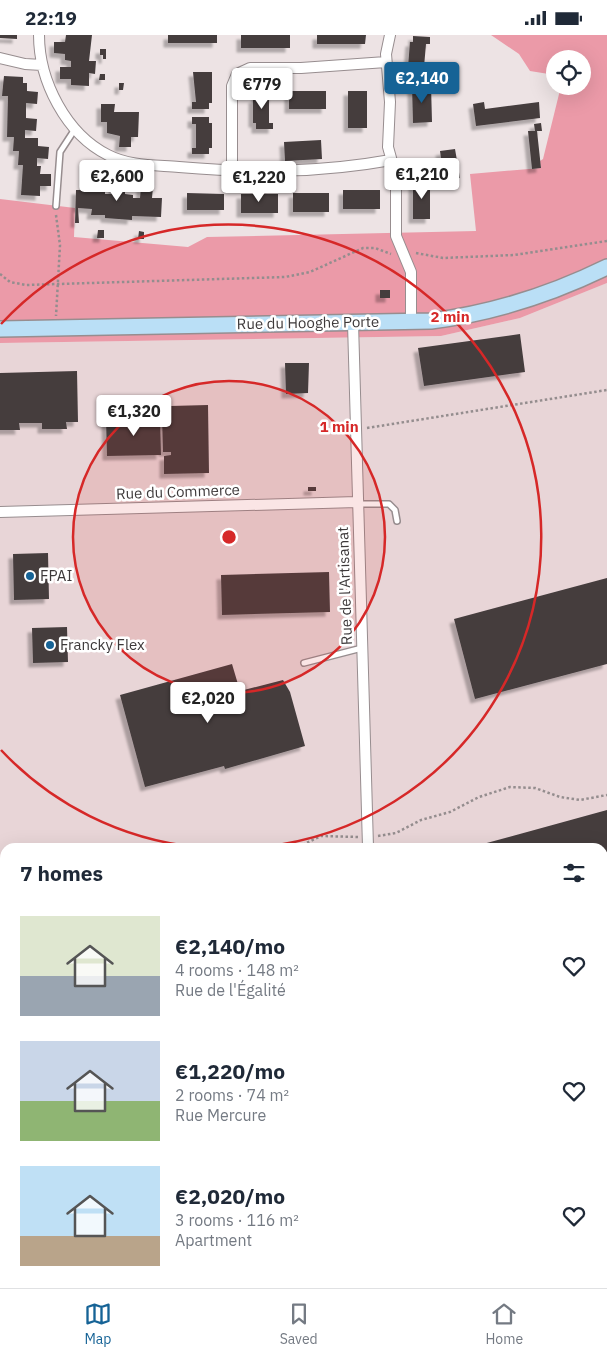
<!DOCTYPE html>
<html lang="en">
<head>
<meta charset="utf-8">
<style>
	:root { --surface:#fff; --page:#f2f2f3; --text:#1f2937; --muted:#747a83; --line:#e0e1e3; --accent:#166396 }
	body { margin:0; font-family:"IBM Plex Sans",sans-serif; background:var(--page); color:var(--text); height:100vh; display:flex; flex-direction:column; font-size:19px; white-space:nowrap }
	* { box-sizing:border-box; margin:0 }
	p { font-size:16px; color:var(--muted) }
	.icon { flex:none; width:28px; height:28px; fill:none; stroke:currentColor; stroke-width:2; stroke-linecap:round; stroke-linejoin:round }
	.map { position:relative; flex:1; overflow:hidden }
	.details { position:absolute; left:0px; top:808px; width:608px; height:446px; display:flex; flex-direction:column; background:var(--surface); border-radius:15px 15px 0 0; box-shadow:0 5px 20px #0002 }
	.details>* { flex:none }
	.controls { position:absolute; left:546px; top:15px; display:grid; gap:10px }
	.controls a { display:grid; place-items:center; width:45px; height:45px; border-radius:50%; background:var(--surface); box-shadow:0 5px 20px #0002; font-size:25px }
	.price { position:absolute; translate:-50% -42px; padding:0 11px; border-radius:5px; background:#fff; color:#222; font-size:16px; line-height:32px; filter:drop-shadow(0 1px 2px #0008) }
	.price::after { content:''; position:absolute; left:50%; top:30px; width:15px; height:11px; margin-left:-8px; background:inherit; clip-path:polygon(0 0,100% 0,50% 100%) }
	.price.current { background:var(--accent); color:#fff }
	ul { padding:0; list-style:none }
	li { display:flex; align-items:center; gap:15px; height:125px; padding:0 20px }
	li span { display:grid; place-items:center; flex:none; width:140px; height:100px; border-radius:0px; color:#555 }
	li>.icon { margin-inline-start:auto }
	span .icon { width:60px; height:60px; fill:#fffc; stroke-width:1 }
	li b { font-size:21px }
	h2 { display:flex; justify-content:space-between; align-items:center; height:60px; padding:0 20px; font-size:21px }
	.status { display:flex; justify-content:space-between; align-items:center; height:35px; padding:0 25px; background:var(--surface); direction:ltr }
	.status svg { height:14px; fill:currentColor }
	.dock { display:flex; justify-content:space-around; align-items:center; height:70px; border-top:1px solid var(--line); background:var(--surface); font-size:14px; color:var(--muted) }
	.dock a { display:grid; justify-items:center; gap:2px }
	.dock .current { color:var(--accent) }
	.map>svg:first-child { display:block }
	.built { fill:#e8d5d7 }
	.green { fill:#eb9aa8 }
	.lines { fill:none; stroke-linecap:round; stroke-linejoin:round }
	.stream { stroke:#6699c2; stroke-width:4 }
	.building { fill:#453d3e; filter:url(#shadow) }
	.lane-casing { stroke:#978d8f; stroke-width:8 }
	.street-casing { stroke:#978d8f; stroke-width:12 }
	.secondary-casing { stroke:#978d8f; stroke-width:18 }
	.path { stroke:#948d8e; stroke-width:2.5; stroke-dasharray:2.5 2.5; stroke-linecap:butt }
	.lane { stroke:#fff; stroke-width:5 }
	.street { stroke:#fff; stroke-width:10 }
	.secondary { stroke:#badff6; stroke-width:15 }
	.ring { fill:none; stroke:#d62828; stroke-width:2.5 }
	.poi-dot { fill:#166396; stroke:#fff; stroke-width:2 }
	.labels { text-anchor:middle; stroke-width:5; stroke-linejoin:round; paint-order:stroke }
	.street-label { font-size:15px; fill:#3d393a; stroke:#fff }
	.poi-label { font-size:15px; fill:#3d393a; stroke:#fff; text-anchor:start }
	.centre { fill:#d62828; stroke:#fff; stroke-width:2.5 }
	.ring-label { font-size:15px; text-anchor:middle; font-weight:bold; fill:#d62828; stroke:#fff; stroke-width:5; stroke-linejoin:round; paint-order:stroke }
</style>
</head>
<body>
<div class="status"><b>22:19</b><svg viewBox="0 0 49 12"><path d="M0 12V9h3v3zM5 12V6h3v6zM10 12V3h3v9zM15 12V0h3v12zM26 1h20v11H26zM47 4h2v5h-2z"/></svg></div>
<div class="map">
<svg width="607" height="1253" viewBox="0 0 607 1253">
	<defs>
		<filter id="shadow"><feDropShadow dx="-4.5" dy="4.5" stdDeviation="1" flood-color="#0004"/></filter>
	</defs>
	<rect width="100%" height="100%" fill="#ede3e4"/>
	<path class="built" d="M607,248V929L603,933L602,812H5V1231L0,1230V308L441,301L520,283Z
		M61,1249H238L233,1253H74Z"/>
	<path class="green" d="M491,0H607V248L520,283L441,301L0,308V164L75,173L74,202L188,212L207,202L476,196L470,139L541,133L540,126L543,124L561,51H582V24H555V40L530,36L519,19Z
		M607,929V995L603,999V933Z
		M238,1249H330L325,1253H233Z"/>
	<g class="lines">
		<path class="stream" d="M602,964L607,960
			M289,1253L294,1249"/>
	</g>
	<path class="building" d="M0,0H17V4L0,3Z
		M66,0H92L89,26H96L95,39L89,38V51L71,50V44H60V32H71V26L65,25V19L54,18V7H65Z
		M168,0H217V8H168Z
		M241,0H290V13H241Z
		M317,0H366L365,9H317Z
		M413,1L430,2V9H426L424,32L428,33V39L410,38L411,32H408L410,7H413Z
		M100,14H106V24H103V20H100Z
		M193,37H212V68H209V74H192V67H196Z
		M100,39H105V45H99Z
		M4,41L23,42V48H27V56L38,57L37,69L26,68V83L37,84L36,96L25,95V103H38V111L49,112L48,124L37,123V131H41L40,139H51V151H40V161L21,160L23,130H18L19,116H13L14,102H7L8,61H2Z
		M119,48H124L123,55H119Z
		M431,50L432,87L413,88L412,51Z
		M289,56H326V74H289Z
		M348,56H367V93H348Z
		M256,57H273V64H269V88H273V94H256V88H253V63L256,64Z
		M484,67L485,74L539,67L540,83L476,91L473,69Z
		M101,69H115L114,77H139L138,102H131V112H119L120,101L107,98V87H101Z
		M192,82H209V88H212V113H209V119H192V113H196V89H192Z
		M541,88L542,96H537L541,133L532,134L528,96H535L534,89Z
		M321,105L322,124L285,126L284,107Z
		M455,114L460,143L444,145L440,116Z
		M86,145H98V156H105V159H113V148H125V159L133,160V163H140L141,152H153L152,163H162L161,182L132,181V185L105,183V180H91L92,174L78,173L79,188H75L76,155H86Z
		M413,146H430V184H413Z
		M343,155H380V174H343Z
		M187,158L224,159V175H187Z
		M293,158H329V177H293Z
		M241,159H278V178H241Z
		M98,195H104V203H97Z
		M139,196L144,197V204H138Z
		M380,255H390V263H380Z
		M520,299L525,337L424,351L418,313Z
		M285,328H309L308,358L286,359Z
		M77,336L78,387H66L67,394H42V388H19L20,395H0V338Z
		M208,370L209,438L164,439V421L171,420V417H163L162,382H170V371Z
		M160,383L161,420L107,421L106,384Z
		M308,452H316V456H308Z
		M48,518L49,564L14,565L13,519Z
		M329,537L330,577L222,580L221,540Z
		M607,543V629L475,664L454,584Z
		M67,592L68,627L33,628L32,593Z
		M232,629L240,656L283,645L290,657L305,711L225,734L224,731L145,752L120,660Z
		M607,775V817L602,818V812H484L483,809Z
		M607,844V879L602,880V845Z
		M5,958V1048L0,1050V960Z
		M5,1135V1189L0,1190V1136Z"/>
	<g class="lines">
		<defs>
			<path id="lane" d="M56,171L60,117L75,94
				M357,469H389L395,475L397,486
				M304,628L362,613"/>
			<path id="street" d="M39,0C39,46 66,99 108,120C129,131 155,130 179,132C251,138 319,138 391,125
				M390,0L386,19L390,67L388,112L396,141V201L411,237V287
				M0,23L25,29L42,30
				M232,136V51L237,39L250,33H301L386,27
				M353,288L368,812
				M0,477L357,467
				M602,836L607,835
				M602,902L607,898
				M0,938L5,937"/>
			<path id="secondary" d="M0,294L431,286C493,278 552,259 607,232"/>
		</defs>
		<use href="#lane" class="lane-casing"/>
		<use href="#street" class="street-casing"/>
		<use href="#secondary" class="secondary-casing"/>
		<path class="path" d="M56,180L60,210L56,281
			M416,218L443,223L514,220L607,206
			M0,239L10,247L26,250L285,242L310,237L363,213H375L391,219
			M367,393L607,355
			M378,801L396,798L421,785L450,777L479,762L510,752L535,753L560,762L580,765L607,760
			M298,812L321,801L358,802
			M0,897L5,896
			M602,931L607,927
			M236,1253L241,1249"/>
		<use href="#lane" class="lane"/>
		<use href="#street" class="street"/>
		<use href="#secondary" class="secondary"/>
	</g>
	<circle cx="229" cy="502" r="156" fill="#d62828" fill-opacity=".12"/>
	<g class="ring">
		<circle cx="229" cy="502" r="156"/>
		<path d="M196 812A312 312 0 0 1 1 715M1 289A312 312 0 1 1 262 812"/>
	</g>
	<g class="poi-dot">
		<circle cx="30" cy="541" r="5"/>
		<circle cx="50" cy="610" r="5"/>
	</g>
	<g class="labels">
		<g class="street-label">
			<text transform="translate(308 288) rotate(-1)" y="5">Rue du Hooghe Porte</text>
			<text transform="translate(178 457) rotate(-2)" y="5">Rue du Commerce</text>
			<text transform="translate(345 551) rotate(-92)" y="5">Rue de l'Artisanat</text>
		</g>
		<g class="poi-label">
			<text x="40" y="546">FPAI</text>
			<text x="60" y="615">Francky Flex</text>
		</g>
	</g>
	<circle cx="229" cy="502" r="8" class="centre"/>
	<g class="ring-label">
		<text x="450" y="287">2 min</text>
		<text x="339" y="397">1 min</text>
	</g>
</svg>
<div class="controls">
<a><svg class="icon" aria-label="locate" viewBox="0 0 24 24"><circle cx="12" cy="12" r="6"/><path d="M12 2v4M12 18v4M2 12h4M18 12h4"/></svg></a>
</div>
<b class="price current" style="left:422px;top:69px">€2,140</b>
<b class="price" style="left:262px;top:75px">€779</b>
<b class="price" style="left:422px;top:165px">€1,210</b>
<b class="price" style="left:117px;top:167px">€2,600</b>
<b class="price" style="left:259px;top:168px">€1,220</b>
<b class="price" style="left:134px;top:402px">€1,320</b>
<b class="price" style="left:208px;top:689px">€2,020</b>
<section class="details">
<h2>7 homes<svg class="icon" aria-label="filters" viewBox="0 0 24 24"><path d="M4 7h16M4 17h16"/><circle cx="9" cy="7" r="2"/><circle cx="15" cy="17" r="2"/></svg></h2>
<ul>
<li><span style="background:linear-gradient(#dfe7d0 60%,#9aa5b1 0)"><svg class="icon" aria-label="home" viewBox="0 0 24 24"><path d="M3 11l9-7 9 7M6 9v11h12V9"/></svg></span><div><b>€2,140/mo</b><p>4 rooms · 148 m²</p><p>Rue de l'Égalité</p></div><svg class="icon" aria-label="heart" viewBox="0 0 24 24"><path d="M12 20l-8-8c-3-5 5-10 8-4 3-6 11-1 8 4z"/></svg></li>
<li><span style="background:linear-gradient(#c9d6e8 60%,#8fb573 0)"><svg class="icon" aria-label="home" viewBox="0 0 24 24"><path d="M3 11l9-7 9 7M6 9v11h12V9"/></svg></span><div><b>€1,220/mo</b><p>2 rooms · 74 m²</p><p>Rue Mercure</p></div><svg class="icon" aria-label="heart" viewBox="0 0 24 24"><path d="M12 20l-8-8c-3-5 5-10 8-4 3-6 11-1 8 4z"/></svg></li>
<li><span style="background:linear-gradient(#bfe0f5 70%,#b9a48a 0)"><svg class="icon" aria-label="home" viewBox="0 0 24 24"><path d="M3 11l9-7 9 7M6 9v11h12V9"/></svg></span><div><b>€2,020/mo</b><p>3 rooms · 116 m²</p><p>Apartment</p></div><svg class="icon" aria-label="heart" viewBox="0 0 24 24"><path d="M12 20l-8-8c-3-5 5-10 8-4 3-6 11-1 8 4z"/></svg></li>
</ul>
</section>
</div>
<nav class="dock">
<a class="current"><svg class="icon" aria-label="map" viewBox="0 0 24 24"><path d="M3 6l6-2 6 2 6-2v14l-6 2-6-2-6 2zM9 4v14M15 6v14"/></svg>Map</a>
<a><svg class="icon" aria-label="saved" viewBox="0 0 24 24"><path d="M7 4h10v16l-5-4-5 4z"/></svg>Saved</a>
<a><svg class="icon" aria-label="home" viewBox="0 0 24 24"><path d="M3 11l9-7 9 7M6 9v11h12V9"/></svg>Home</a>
</nav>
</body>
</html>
